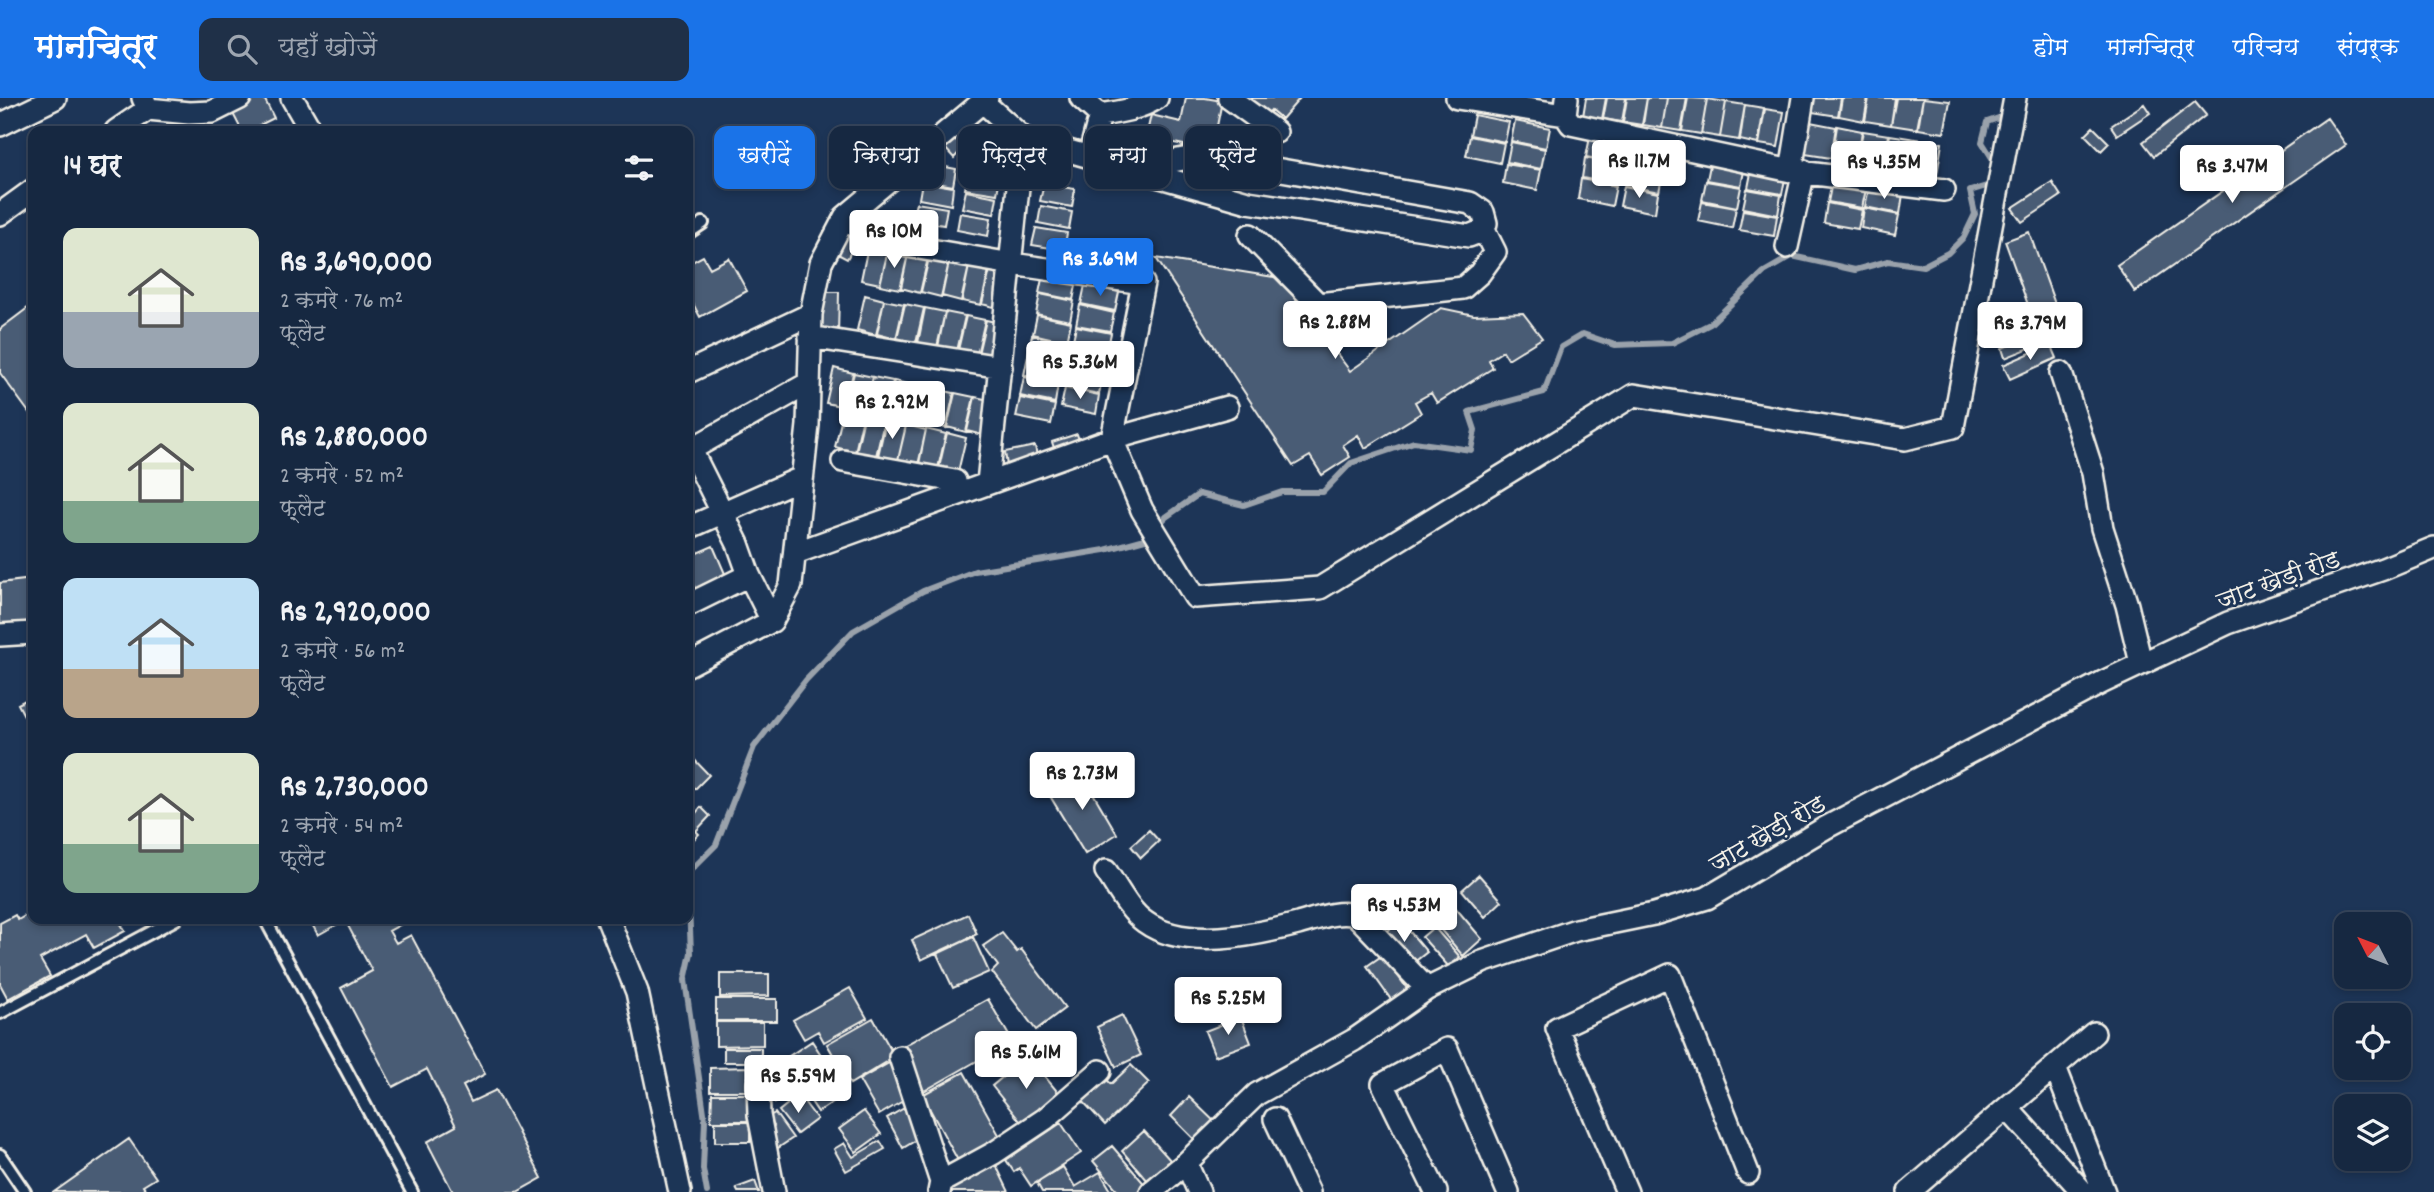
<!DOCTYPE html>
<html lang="hi">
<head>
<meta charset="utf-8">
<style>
	:root { --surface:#162841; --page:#1f3048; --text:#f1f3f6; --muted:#9ea6b1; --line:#35445a; --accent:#1a73e8 }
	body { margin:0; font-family:Dekko,"Playpen Sans Deva",sans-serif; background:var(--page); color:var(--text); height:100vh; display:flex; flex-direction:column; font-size:26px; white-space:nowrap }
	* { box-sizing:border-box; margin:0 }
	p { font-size:23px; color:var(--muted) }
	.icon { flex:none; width:38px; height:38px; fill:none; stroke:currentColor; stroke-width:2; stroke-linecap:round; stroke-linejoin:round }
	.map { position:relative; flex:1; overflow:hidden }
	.panel { position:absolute; left:28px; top:28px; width:665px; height:798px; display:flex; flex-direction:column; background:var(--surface); border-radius:14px; box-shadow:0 4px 10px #0003,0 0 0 2px var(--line) }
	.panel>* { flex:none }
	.banner { position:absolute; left:714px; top:28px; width:665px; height:63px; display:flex; gap:14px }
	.needle { width:46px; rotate:312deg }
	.fabs { position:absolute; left:2334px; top:814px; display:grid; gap:14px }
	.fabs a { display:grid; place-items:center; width:77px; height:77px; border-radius:14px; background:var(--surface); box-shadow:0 4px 10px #0003,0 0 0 2px var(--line); font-size:35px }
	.price { position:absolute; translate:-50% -60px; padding:0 16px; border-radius:7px; background:#fff; color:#222; font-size:23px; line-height:46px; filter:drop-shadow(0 2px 4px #0008) }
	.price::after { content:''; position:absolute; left:50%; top:42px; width:21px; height:16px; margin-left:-10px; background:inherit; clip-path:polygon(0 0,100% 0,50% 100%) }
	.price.current { background:var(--accent); color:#fff }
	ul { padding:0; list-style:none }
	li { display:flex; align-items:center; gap:21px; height:175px; padding:0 35px }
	li span { display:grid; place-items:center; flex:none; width:196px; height:140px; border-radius:14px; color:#555 }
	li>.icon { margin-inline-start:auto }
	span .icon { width:84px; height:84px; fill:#fffc; stroke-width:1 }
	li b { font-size:30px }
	h2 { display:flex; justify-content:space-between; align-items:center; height:84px; padding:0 35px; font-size:30px }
	.chip { padding:0 24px; border-radius:14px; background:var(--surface); box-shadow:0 4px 10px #0003,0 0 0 2px var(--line); font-size:24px; line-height:63px }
	.chip.current { background:var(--accent); color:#fff }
	header { display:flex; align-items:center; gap:42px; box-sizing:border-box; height:98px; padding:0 35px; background:var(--accent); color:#fff }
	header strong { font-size:33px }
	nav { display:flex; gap:38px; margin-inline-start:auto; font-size:24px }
	.search { width:490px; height:63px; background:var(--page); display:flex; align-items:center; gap:18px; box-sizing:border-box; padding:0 24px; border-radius:14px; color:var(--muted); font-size:26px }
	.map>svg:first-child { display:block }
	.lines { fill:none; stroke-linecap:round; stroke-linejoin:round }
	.stream { stroke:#9aa2ab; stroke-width:6 }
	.building { fill:#485b74; stroke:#f4f1e8; stroke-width:2 }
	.service-casing { stroke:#f4f1e8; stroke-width:16 }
	.minor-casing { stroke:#f4f1e8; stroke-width:26 }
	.service { stroke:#1d3557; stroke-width:10 }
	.minor { stroke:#1d3557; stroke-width:21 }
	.labels { text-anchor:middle; stroke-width:5; stroke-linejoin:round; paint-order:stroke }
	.street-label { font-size:24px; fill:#f4f1e8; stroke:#1d3557 }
</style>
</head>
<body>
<header>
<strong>मानचित्र</strong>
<div class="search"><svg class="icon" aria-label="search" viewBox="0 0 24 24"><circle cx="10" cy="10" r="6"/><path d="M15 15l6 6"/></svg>यहाँ खोजें</div>
<nav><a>होम</a><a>मानचित्र</a><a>परिचय</a><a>संपर्क</a></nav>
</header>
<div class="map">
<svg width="2434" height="1094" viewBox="0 0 2434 1094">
	<rect width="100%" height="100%" fill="#1d3557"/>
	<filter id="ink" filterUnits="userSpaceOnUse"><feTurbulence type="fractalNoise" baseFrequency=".0143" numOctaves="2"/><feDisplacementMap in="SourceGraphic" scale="14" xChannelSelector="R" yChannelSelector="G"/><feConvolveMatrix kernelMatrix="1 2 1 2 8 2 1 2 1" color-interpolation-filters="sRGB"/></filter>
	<g filter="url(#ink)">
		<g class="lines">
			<path class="stream" d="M1994,68V63L1982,44L1987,24L2007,17
				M688,775L716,747L754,649L806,582L853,533L923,493L975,473L1105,452L1145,441L1166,419L1199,396L1244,407L1282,394H1323L1351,365L1414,344L1471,352L1475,332L1469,314L1544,294L1561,249L1583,236L1615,247L1672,245L1710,226L1764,174L1792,158L1855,172L1888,163L1923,168L1948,155L1964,139L1975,116L1970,93L1993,86
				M688,784L691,855L685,882L705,1022L703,1071L707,1094"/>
		</g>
		<path class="building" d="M249,0H264L274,20L248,33H242L230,10Z
			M1186,0H1205L1222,3L1212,53L1146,39L1151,17L1181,24Z
			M1238,0H1300L1282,21L1271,12L1263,21Z
			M1586,0H1606L1602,21L1583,18Z
			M1607,0H1626L1622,24L1603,21Z
			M1627,0H1647L1642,27L1623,24Z
			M1647,0H1667L1662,30L1643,27Z
			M1667,0H1687L1681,33L1662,30Z
			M1688,0L1707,1L1701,36L1682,33Z
			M1814,0H1841L1838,18L1812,14Z
			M1842,0H1868L1864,23L1839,18Z
			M1869,0H1895L1891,27L1865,23Z
			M1896,0H1923L1917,31L1891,27Z
			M1923,0L1950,3L1944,35L1918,31Z
			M1707,1L1726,4L1720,39L1701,36Z
			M1726,4L1745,7L1739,42L1720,39Z
			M2195,4L2206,17L2154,58L2143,44Z
			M2144,6L2150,15L2117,37L2111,28Z
			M1745,7L1764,10L1758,46L1740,42Z
			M1765,11L1784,14L1778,49L1759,46Z
			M1474,17L1509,24L1505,44L1470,37Z
			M2327,20L2346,47L2135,194L2117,167Z
			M1515,23L1550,30L1546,50L1511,43Z
			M1810,24L1836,29L1831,60L1805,56Z
			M1837,28L1862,33L1857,64L1832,60Z
			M2093,29L2109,45L2101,53L2085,37Z
			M961,32L971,42L954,60L944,49Z
			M1863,33L1889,37L1883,69L1857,64Z
			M1890,37L1916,41L1910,73L1884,69Z
			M1470,38L1504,45L1500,65L1466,58Z
			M1590,39L1624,46L1621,65L1586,59Z
			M1916,41L1942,45L1937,77L1911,73Z
			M1511,44L1545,51L1541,71L1507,64Z
			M1633,47L1667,53L1664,73L1629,67Z
			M1585,60L1620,67L1616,86L1582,80Z
			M1711,62L1745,68L1741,88L1707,82Z
			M925,65L956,71L953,88L921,82Z
			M1506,66L1541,72L1537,92L1503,85Z
			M1629,67L1663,74L1659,94L1625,87Z
			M1752,70L1786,76L1782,96L1748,90Z
			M969,74L1000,79L997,96L965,91Z
			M1581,81L1616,88L1612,108L1578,101Z
			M1706,83L1741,89L1737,109L1702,102Z
			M922,84L953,89L951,107L919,101Z
			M1832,84L1866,91L1862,110L1828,104Z
			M2052,84L2061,98L2022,124L2012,110Z
			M1044,86L1075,91L1072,109L1040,103Z
			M1624,88L1658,95L1655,115L1620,108Z
			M1869,90L1903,96L1900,116L1865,109Z
			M1747,91L1781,97L1778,117L1743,110Z
			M966,93L997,99L994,116L962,110Z
			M1702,104L1736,110L1732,130L1698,123Z
			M916,105L947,110L944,127L912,122Z
			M1827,105L1862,112L1858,131L1824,125Z
			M1041,108L1072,114L1069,131L1038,125Z
			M1864,110L1899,117L1895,137L1861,130Z
			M1743,112L1777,118L1774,138L1739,132Z
			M960,115L991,120L988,138L957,132Z
			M848,126L862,134L847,161L832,153Z
			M1036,130L1067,135L1064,152L1032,147Z
			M2029,134L2060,220L2036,229L2005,143Z
			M868,148L888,152L880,186L861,182Z
			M888,152L908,156L900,191L880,187Z
			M908,156L928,160L920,195L901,190Z
			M703,158L710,170L729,160L747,193L700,219L688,196V166Z
			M929,160L949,164L941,199L921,194Z
			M1156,160L1280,180L1350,273L1441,210L1474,217L1523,215L1542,240L1508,261L1503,253L1489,262L1493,270L1437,305L1431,295L1415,304L1421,315L1365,350L1358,337L1343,347L1350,359L1322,377L1310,358L1293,368Z
			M949,164L969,168L961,203L942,198Z
			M969,168L989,172L981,207L962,203Z
			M990,172L1009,176L1001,211L982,206Z
			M1043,176L1077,183L1073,202L1039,195Z
			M1085,187L1119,194L1115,213L1081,206Z
			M819,194H839L838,237H819Z
			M1040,196L1074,203L1070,223L1036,216Z
			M865,197L884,202L876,237L857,232Z
			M884,202L904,206L896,241L877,236Z
			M33,206V320L0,275V231Z
			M905,206L924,210L916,245L897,240Z
			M1080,207L1114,215L1110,233L1076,227Z
			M925,210L945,214L937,249L918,245Z
			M945,214L965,218L957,253L938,249Z
			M1037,217L1071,224L1067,244L1033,236Z
			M966,218L985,222L977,257L958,252Z
			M986,222L1005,226L997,261L978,256Z
			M1076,228L1111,235L1107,254L1072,247Z
			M2049,232L2052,241L2005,260L2002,250Z
			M1032,237L1066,244L1062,264L1028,257Z
			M2051,246L2057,260L2010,281L2003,267Z
			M1073,249L1107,256L1103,275L1069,268Z
			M1028,258L1062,265L1058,284L1024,277Z
			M1069,269L1103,276L1099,296L1065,289Z
			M834,270L853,275L845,309L826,305Z
			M854,275L873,279L865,313L846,309Z
			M873,279L893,283L885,318L865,313Z
			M1024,279L1058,286L1055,305L1020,298Z
			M894,283L913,287L905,322L886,317Z
			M914,287L934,291L926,326L906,321Z
			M1065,290L1099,297L1096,316L1061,309Z
			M935,291L954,295L946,330L927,326Z
			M955,295L974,299L966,334L947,329Z
			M975,299L994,303L986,338L967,333Z
			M1020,300L1055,307L1051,326L1016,319Z
			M843,315L863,319L855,354L835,349Z
			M864,320L884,324L876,358L856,354Z
			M886,323L906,328L898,362L878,358Z
			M906,327L926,332L918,367L898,362Z
			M926,331L946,336L938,370L919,366Z
			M947,335L966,340L958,374L939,370Z
			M1077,336L1081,348L1056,356L1052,344Z
			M1035,348L1038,363L1007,368L1005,354Z
			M713,448L726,478L695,491L688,475V459Z
			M33,481V525L0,529V485Z
			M33,598V635L18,606Z
			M688,655L709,677L695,691L688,684Z
			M1080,673L1117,736L1085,756L1047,693Z
			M701,709L710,718L696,733L699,736L688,747V732L691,728L688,724Z
			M1149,732L1159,743L1141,760L1131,748Z
			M1479,777L1502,803L1485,819L1462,792Z
			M1448,801L1482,841L1463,858L1429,818Z
			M33,813V821H118L125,833L94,850L86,836L40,861L50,878L8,901L0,886V825L15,817L18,822Z
			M968,816L977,836L921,862L912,842Z
			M309,821H405L407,823L389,833L396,845L411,837L485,976L463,988L471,1004L496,992L542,1080L517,1094H453L427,1044L456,1028L427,971L393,989L341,890L372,873L345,822L318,837Z
			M1400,822L1427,854L1408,869L1382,838Z
			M1434,829L1460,859L1449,869L1422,839Z
			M1002,835L1017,854L1021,851L1065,910L1036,932L992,874L998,868L983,848Z
			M973,839L989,874L953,890L937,856Z
			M1383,857L1408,892L1392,903L1367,868Z
			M720,876H769V898L720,899Z
			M850,890L867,920L824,944L818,933L804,941L793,922Z
			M716,901H777V923H716Z
			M988,901L1012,943L924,993L900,950Z
			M1122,917L1141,957L1116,969L1097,929Z
			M1241,919L1251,945L1215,958L1205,933Z
			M873,920L895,959L850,986L827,946Z
			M716,924H763V947L716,948Z
			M812,943L846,995L818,1014L783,962Z
			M724,950H761V964H724Z
			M1028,958L1061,998L1024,1028L992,988Z
			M889,965L908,1000L879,1017L859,982Z
			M784,966L799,990L775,1005L763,982Z
			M1131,967L1149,985L1105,1027L1079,999L1103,977L1111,986Z
			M750,969V993H710V970Z
			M964,974L1003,1044L961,1068L922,997Z
			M712,996H755V1023H711Z
			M799,997L817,1021L797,1036L779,1013Z
			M1189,999L1220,1029L1202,1049L1171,1018Z
			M906,1009L923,1038L903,1050L887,1020Z
			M864,1013L881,1036L856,1054L839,1031Z
			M775,1015L793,1040L769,1056L766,1038L774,1028L768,1019Z
			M715,1024H750V1044H715Z
			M1061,1025L1081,1055L1031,1088L1019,1070L1014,1074L1006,1062Z
			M1144,1033L1171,1063L1148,1083L1122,1053Z
			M129,1041L156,1080L143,1088L147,1094H54Z
			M880,1043L885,1051L846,1073L834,1051L844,1045L853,1059Z
			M1112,1048L1147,1089L1140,1094H1119L1093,1063Z
			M995,1065L1009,1094H947L944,1089Z
			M1063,1069L1075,1089L1100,1074L1112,1094H1042L1037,1085Z
			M755,1083L759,1094H738L736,1090Z"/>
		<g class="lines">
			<defs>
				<path id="service" d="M688,135L703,125
					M265,821L412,1094
					M0,915L176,821
					M0,1057L25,1094"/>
				<path id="minor" d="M143,0L148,11L189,15L212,14L240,0
					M292,0L311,33
					M1081,0L1100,17L1089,59
					M1229,0L1276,34
					M1457,0L1565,17
					M1567,0L1565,17L1571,26L1791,73L1944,92
					M983,4L1023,40L1248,104L1469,138L1484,132L1495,154L1480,175L1463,190L1318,206L1250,137
					M1100,17C1120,14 1140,11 1157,0
					M0,27L55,0
					M116,33L148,11
					M1136,70L1194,59L1213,60L1470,105L1483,114L1486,125L1484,132
					M1791,73L1803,0
					M0,116L33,92
					M845,119L872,142L1012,166L1143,185L1112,341L1142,412L1195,499L1320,490L1634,297L1905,341L1953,329L2015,0
					M1787,149L1804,73
					M810,239L1001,269
					M688,274L811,216
					M2061,275L2093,375L2102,430L2127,507L2141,565
					M688,346L738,446L749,477L688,507
					M688,353L809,285
					M843,363L955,383
					M988,385L1023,40
					M688,430L801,380
					M795,455L1112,341L1227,309
					M749,477L772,523
					M0,537L33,535
					M688,567L772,523L791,487L808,327L811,216L821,165L845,119L987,0
					M1106,773C1117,789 1129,813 1145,824C1185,853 1255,837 1298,826C1316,821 1338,812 1356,817L1427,891
					M608,821L637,894L680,1094
					M900,959L941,1084L939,1094
					M2055,969L2104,1094
					M758,986L759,1017L774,1094
					M2007,1010L2083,1094
					M1275,1021L1309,1094
					M1186,1065L1199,1094
					M941,1084L994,1055L1045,1021L1100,973
					M1151,1094L1186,1065L1257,996L1354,942L1427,891L1482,864L1576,832L1654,816L1707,800L1825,730L2103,584L2228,525L2383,471L2434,450
					M1436,1094L1383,986L1447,951L1508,1094
					M1627,1094L1557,930L1670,877L1748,1075
					M1909,1094L2094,935"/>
			</defs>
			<use href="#service" class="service-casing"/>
			<use href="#minor" class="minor-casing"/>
			<use href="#service" class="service"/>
			<use href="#minor" class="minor"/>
		</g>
	</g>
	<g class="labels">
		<g class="street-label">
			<text transform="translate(2278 481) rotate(-20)" y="8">जाट खेड़ी रोड</text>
			<text transform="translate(1767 735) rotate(-30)" y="8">जाट खेड़ी रोड</text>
		</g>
	</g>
</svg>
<div class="fabs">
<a><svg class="needle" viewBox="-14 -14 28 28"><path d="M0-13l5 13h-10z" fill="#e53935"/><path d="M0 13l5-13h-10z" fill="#9ea6b1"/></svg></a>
<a><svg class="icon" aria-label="locate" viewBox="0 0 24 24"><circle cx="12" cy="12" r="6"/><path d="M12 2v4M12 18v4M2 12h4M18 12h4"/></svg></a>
<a><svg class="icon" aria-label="layers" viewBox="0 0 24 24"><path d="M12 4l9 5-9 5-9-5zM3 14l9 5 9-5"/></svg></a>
</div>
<b class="price" style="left:1639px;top:102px">Rs 11.7M</b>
<b class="price" style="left:1884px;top:103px">Rs 4.35M</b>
<b class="price" style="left:2232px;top:107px">Rs 3.47M</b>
<b class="price" style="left:894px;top:172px">Rs 10M</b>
<b class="price current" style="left:1100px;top:200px">Rs 3.69M</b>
<b class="price" style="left:1335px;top:263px">Rs 2.88M</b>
<b class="price" style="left:2030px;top:264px">Rs 3.79M</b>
<b class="price" style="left:1080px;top:303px">Rs 5.36M</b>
<b class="price" style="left:892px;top:343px">Rs 2.92M</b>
<b class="price" style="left:1082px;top:714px">Rs 2.73M</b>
<b class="price" style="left:1404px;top:846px">Rs 4.53M</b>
<b class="price" style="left:1228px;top:939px">Rs 5.25M</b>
<b class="price" style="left:1026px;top:993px">Rs 5.61M</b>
<b class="price" style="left:798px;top:1017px">Rs 5.59M</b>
<div class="banner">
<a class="chip current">खरीदें</a>
<a class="chip">किराया</a>
<a class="chip">फ़िल्टर</a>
<a class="chip">नया</a>
<a class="chip">फ़्लैट</a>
</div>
<section class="panel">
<h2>14 घर<svg class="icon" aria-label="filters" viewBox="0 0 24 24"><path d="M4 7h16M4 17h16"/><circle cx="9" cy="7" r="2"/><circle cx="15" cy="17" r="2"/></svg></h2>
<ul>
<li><span style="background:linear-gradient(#dfe7d0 60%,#9aa5b1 0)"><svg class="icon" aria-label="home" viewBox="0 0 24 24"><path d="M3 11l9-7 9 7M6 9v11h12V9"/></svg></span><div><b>Rs 3,690,000</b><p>2 कमरे · 76 m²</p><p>फ़्लैट</p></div></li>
<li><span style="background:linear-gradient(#dfe7d0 70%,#7fa58c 0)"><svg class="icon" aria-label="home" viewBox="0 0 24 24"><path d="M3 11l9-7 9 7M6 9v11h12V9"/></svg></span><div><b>Rs 2,880,000</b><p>2 कमरे · 52 m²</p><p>फ़्लैट</p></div></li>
<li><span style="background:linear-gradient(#bfe0f5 65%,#b9a48a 0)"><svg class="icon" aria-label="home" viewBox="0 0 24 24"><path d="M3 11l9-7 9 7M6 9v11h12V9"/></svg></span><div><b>Rs 2,920,000</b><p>2 कमरे · 56 m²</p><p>फ़्लैट</p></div></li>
<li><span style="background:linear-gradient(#dfe7d0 65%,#7fa58c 0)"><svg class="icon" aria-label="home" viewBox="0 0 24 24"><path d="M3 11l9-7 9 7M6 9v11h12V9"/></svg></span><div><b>Rs 2,730,000</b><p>2 कमरे · 54 m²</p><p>फ़्लैट</p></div></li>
</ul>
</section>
</div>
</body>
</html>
